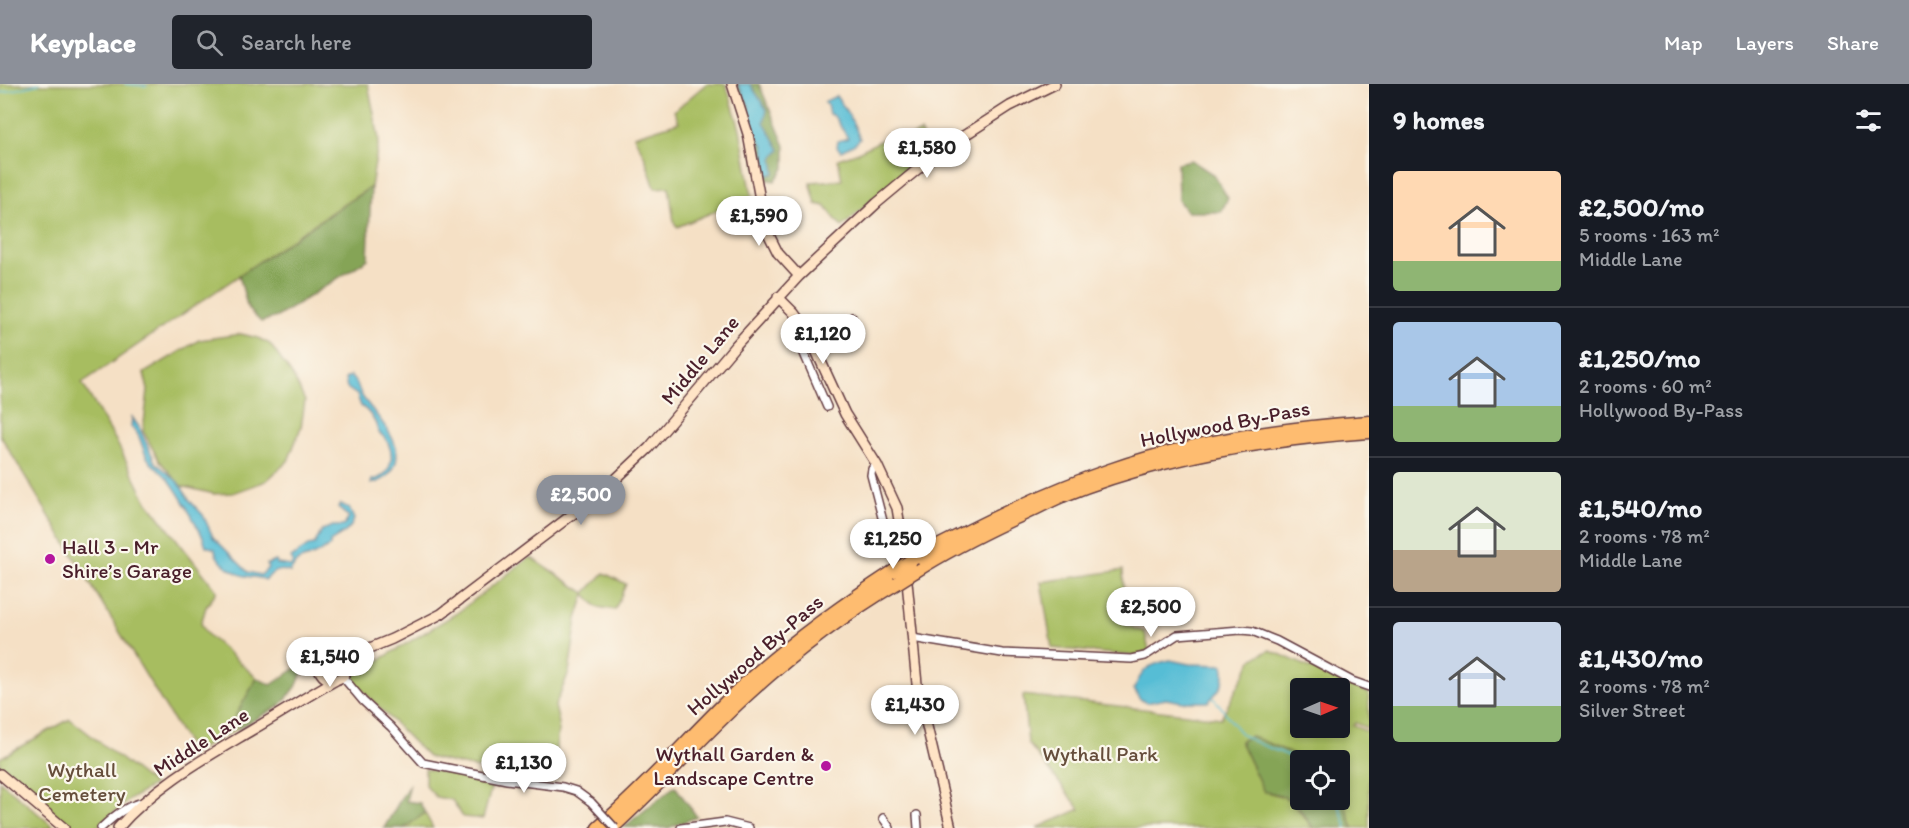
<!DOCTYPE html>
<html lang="en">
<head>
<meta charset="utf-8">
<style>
	:root { --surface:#171b24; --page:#20242c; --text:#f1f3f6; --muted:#9ea1a6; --line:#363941; --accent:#8c9099 }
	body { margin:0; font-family:Itim,sans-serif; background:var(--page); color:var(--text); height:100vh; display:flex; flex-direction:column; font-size:22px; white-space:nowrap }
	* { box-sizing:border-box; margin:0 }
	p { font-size:20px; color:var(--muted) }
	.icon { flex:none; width:33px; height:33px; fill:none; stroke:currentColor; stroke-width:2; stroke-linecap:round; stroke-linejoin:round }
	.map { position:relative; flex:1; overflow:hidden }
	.side { display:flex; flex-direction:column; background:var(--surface); width:540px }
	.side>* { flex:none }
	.needle { width:39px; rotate:88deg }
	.fabs { position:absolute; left:1290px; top:594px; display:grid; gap:12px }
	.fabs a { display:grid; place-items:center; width:60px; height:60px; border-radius:6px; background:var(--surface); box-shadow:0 3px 9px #0003; font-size:30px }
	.price { position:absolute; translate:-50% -51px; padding:0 14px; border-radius:21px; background:#fff; color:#222; font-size:20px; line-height:39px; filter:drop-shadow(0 2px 3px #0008) }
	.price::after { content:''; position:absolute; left:50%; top:36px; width:18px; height:14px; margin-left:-9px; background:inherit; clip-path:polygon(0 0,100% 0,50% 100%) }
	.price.current { background:var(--accent); color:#fff }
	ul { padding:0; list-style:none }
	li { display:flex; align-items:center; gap:18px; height:150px; padding:0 24px }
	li+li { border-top:2px solid var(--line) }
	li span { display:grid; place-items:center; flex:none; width:168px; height:120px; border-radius:6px; color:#555 }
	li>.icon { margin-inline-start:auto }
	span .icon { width:72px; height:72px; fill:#fffc; stroke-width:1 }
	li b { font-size:26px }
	h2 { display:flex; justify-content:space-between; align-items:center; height:72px; padding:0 24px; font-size:26px }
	header { display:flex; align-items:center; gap:36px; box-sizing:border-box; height:84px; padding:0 30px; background:var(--accent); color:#fff }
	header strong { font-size:28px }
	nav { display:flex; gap:33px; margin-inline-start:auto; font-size:21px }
	.search { width:420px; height:54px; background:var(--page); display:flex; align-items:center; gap:15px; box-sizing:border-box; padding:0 21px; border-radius:6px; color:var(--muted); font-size:22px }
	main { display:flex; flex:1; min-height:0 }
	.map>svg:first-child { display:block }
	.green { fill:#a7bd61; stroke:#786e46; stroke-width:1.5; fill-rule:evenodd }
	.forest { fill:#85a457; stroke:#686241; stroke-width:1.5 }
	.water { fill:#57bdd5; stroke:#506e80; stroke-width:1.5 }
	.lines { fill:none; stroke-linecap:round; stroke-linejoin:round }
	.stream { stroke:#57bdd5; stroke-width:1.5 }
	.street-casing { stroke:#643c42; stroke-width:10 }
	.secondary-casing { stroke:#643c42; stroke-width:12 }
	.highway-casing { stroke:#643c42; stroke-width:15 }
	.street { stroke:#fff; stroke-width:7 }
	.secondary { stroke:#ffe4c6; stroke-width:9 }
	.highway { stroke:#febc70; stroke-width:12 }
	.street-bridge-casing { stroke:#643c42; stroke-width:10; stroke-linecap:butt }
	.highway-bridge-casing { stroke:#643c42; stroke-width:15; stroke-linecap:butt }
	.street-bridge { stroke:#fff; stroke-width:7 }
	.highway-bridge { stroke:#febc70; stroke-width:12 }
	.poi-dot { fill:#b5179e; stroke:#fbf7ec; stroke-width:2 }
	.labels { text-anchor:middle; stroke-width:4.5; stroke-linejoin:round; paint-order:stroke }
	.street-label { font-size:21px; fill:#4a1f2b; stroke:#fbf7ec }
	.poi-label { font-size:21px; fill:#4a1f2b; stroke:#fbf7ec; text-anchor:start }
	.park-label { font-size:21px; fill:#664e3b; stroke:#fbf7ec }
</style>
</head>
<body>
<header>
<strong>Keyplace</strong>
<div class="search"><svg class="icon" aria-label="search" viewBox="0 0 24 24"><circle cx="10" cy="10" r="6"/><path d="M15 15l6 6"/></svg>Search here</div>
<nav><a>Map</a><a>Layers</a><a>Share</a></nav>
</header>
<main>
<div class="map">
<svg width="1369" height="744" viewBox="0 0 1369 744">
	<rect width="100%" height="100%" fill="#fbf7ec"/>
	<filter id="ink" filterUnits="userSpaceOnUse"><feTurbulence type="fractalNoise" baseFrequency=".0167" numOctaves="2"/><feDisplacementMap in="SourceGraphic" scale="12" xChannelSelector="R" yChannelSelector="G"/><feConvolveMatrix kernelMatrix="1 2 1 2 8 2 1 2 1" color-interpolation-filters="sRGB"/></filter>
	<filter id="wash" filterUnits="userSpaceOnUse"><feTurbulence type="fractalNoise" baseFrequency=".008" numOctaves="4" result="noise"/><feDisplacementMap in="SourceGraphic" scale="24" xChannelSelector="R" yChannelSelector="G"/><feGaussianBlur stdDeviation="1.35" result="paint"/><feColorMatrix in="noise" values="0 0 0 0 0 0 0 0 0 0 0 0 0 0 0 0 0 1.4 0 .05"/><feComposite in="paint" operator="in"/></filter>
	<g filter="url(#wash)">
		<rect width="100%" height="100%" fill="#f5e0c5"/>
		<path class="green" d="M0,0H368L379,55L371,103L332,128L82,299L115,355L146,416L217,507L206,523L201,540L207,550L257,594L232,638L239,644L193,669L0,351Z
			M706,0H726L740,45L752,112L677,143L674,138L669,103L655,104L644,71L634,52L679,38L674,27Z
			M921,48L927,67L842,143L825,122L816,120L810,98L842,96L838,75L856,69L884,55L888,62Z
			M241,250L258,254L270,260L294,294L305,317L301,343L288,377L266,397L233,409L214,410L181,402L159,376L143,347L148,306L144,289L199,256Z
			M530,473L585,509L604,489L626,500L615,526L597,523L585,510L577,535L569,588L555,622L559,639L552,695L480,685L428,673L353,597V592L457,529Z
			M1123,486L1125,541L1145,548L1149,567L1134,572L1052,564L1041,498Z
			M1270,566L1369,609V645L1355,639L1353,642L1369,648V744H1353L1340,708V676H1307L1251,652L1240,657L1264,707L1290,715L1313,744H1037L1080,725L1028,659L1023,611L1221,634L1253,574ZM1300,604H1340V644H1300Z
			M70,635L154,701L129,716L96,744H69L48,724L0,685V674Z
			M425,685L493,697L483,735L463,733L452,716L436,713L425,701Z
			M0,697L55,744H0Z
			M425,729L433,744H404Z"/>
		<path class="forest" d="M736,0H759L785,62V83L775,97L760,94Z
			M1191,76L1214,91L1228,114L1221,128H1187L1178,116L1177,79Z
			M371,103L368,175L277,233L261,238L248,225L239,191Z
			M308,576L296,603L280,622L239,644L232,638L257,594L271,601Z
			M1251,652L1307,676H1300V716H1340V708L1353,744H1313C1300,724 1289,709 1264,708L1240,657Z
			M410,699L406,717L420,719L425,729L404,744H384Z
			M675,702L697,733L668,744L624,743Z"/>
		<path class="water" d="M738,0H750L767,26L764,38L780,66L773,74L775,89L767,92L764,62L751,44L749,32V22Z
			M836,12C847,26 854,39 860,55L855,60L841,67L837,63L838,57L848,54L834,32L829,30L827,21L824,18Z
			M350,292C360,301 357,306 364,315C378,334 410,364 391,388C386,395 380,398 371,400L372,396C396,392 397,361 379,349C376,338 371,328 361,322L357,311L347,304L345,295Z
			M132,333L139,343L155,378L178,398L191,418L203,431L213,453L248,488L261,491L268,484L267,480L276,477L277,480L291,482L293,478L291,474L308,462L314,461L322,446L333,442H344L349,433L338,424L341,420L349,424L354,435C350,448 340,451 330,458V462C324,465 318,470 312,472C298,478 300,472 290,488C280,484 272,487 266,496C257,492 244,494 237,489C228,485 215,475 215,465L206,462L203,453C193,435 181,411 169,396C163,388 154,384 149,376C141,366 142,350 131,343Z
			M1170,576L1189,580L1223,581C1227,598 1220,606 1208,618H1183L1166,615L1146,619L1139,614L1134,605C1143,584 1148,581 1170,576Z"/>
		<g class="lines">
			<path class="stream" d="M125,0L147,2
				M0,9L39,0
				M1213,614C1226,626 1232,642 1243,651C1253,660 1285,668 1300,677
				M1337,716L1347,744"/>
		</g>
	</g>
	<g filter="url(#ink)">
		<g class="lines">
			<defs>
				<path id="street" d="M800,237L796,244V251L827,323
					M810,254L852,233
					M877,381L872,385L871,391L891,468
					M912,554L1002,569L1131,575L1145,572L1177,551L1241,546L1252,547L1277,557L1352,597L1369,603
					M342,592L363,617L391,643L423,679L507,696L563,703L576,707L591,718
					M917,731L918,744
					M883,734L890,744
					M101,744C114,732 126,722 143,718
					M681,744L725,738L749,744"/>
				<path id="secondary" d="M732,0L748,50L765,143L778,169L799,192
					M778,213L794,229L807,247L845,330L877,381L897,424L904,467L917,600L951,744
					M319 582a14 14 0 1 1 28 0a14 14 0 1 1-28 0Z
					M342,570L365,566L392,555L441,530L602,408L649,364L735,262L799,192L877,119L937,69L1010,22L1055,0
					M0,690L64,744
					M118,744C154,702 205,674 252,646C280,630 307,612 336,596"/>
				<path id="highway" d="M915,474C979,441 1042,409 1110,386C1193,357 1281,344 1369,338
					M916,487C947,467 979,451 1013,435C1029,428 1046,419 1062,412C1159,373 1265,355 1369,348
					M598,744C648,701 691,651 738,606C786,561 839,523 894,487
					M612,744C659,702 700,654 746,612C793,569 843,531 897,499"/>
			</defs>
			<use href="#street" class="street-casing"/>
			<use href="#secondary" class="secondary-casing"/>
			<use href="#highway" class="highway-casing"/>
			<use href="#street" class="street"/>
			<use href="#secondary" class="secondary"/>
			<use href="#highway" class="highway"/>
			<defs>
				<path id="street-bridge" d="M591,718L615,744"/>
				<path id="highway-bridge" d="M894,487L915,474
					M897,499L916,487"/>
			</defs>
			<use href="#street-bridge" class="street-bridge-casing"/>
			<use href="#highway-bridge" class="highway-bridge-casing"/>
			<use href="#street-bridge" class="street-bridge"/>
			<use href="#highway-bridge" class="highway-bridge"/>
		</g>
	</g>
	<g class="poi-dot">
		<circle cx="50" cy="475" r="6"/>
		<circle cx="826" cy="682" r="6"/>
	</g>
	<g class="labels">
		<g class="street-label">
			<text transform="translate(700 276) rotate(-50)" y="7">Middle Lane</text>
			<text transform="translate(1225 340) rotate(-11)" y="7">Hollywood By-Pass</text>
			<text transform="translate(755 571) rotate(-41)" y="7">Hollywood By-Pass</text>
			<text transform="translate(201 658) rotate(-33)" y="7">Middle Lane</text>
		</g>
		<g class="poi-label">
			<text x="62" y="470">Hall 3 - Mr<tspan x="62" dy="24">Shire’s Garage</tspan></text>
			<text x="814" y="677" text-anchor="end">Wythall Garden &amp;<tspan x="814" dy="24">Landscape Centre</tspan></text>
		</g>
		<g class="park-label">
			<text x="1100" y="677">Wythall Park</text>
			<text x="82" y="693">Wythall<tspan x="82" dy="24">Cemetery</tspan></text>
		</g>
	</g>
</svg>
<div class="fabs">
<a><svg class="needle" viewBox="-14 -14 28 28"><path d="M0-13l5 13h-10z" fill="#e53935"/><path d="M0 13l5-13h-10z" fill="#9ea1a6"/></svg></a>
<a><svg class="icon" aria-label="locate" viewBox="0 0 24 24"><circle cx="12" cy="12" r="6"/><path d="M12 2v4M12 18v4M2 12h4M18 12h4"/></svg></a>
</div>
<b class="price" style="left:927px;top:95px">£1,580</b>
<b class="price" style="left:759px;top:163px">£1,590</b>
<b class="price" style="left:823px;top:281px">£1,120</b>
<b class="price current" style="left:581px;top:442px">£2,500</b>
<b class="price" style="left:893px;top:486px">£1,250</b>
<b class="price" style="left:1151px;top:554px">£2,500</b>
<b class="price" style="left:330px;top:604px">£1,540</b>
<b class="price" style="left:915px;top:652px">£1,430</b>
<b class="price" style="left:524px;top:710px">£1,130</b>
</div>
<section class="side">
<h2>9 homes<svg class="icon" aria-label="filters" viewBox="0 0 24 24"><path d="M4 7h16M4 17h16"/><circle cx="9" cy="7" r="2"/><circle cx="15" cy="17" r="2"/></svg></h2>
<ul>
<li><span style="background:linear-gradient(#ffd9b3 75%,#8fb573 0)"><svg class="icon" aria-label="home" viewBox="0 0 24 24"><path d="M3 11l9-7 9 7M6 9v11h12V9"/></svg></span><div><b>£2,500/mo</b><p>5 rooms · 163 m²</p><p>Middle Lane</p></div></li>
<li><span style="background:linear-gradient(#a9c7e8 70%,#8fb573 0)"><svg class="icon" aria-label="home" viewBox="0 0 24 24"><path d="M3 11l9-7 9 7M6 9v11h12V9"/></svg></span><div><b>£1,250/mo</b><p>2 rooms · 60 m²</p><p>Hollywood By-Pass</p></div></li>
<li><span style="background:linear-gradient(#dfe7d0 65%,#b9a48a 0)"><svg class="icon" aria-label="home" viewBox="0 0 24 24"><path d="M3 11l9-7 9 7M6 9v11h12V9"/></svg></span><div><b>£1,540/mo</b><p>2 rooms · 78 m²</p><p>Middle Lane</p></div></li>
<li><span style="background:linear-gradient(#c9d6e8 70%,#8fb573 0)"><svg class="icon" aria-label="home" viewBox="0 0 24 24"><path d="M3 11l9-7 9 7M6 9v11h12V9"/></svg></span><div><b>£1,430/mo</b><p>2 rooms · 78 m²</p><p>Silver Street</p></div></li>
</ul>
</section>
</main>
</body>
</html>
